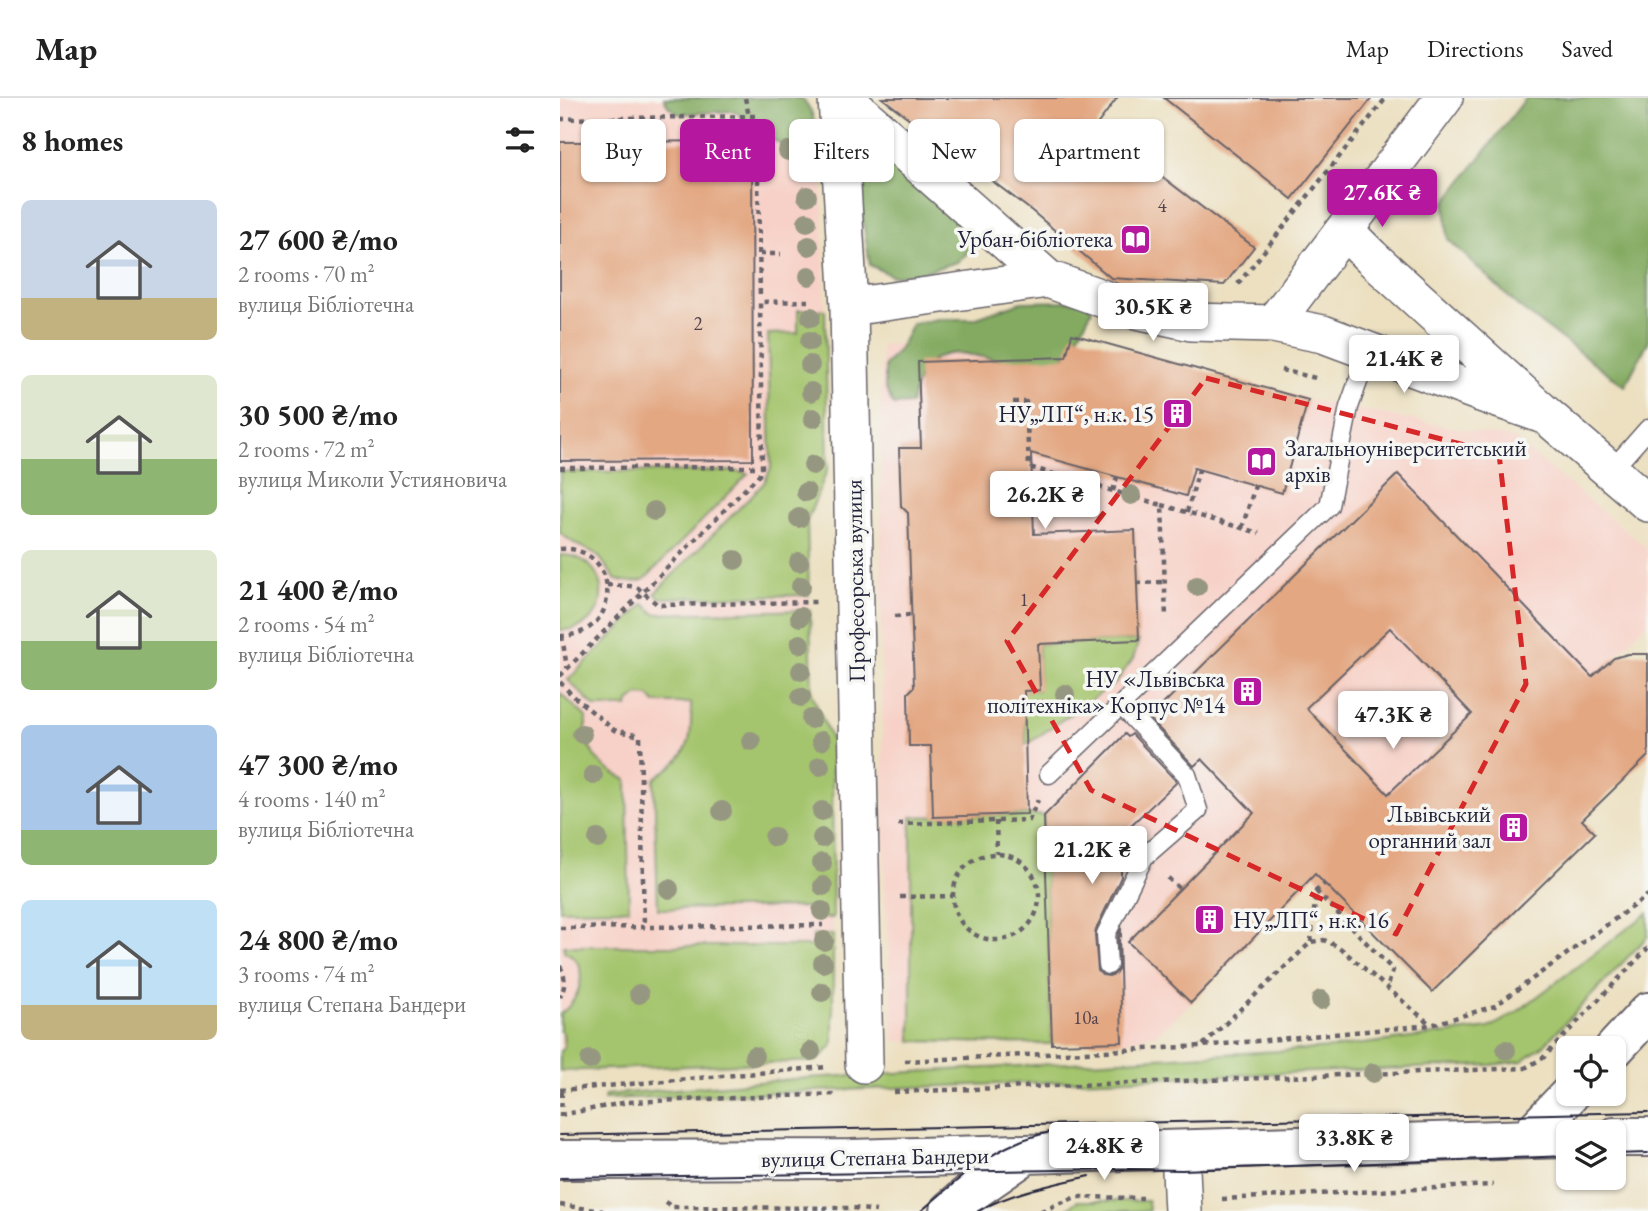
<!DOCTYPE html>
<html lang="en">
<head>
<meta charset="utf-8">
<style>
	:root { --surface:#fff; --page:#f6f6f6; --text:#222; --muted:#767676; --line:#e0e0e0; --accent:#b5179e }
	body { margin:0; font-family:"EB Garamond",serif; background:var(--page); color:var(--text); height:100vh; display:flex; flex-direction:column; font-size:26px; white-space:nowrap }
	* { box-sizing:border-box; margin:0 }
	p { font-size:23px; color:var(--muted) }
	.icon { flex:none; width:38px; height:38px; fill:none; stroke:currentColor; stroke-width:2; stroke-linecap:round; stroke-linejoin:round }
	.map { position:relative; flex:1; overflow:hidden }
	.details { display:flex; flex-direction:column; background:var(--surface); width:560px }
	.details>* { flex:none }
	.hud { position:absolute; left:21px; top:21px; width:665px; height:63px; display:flex; gap:14px }
	.tools { position:absolute; left:996px; top:938px; display:grid; gap:14px }
	.tools a { display:grid; place-items:center; width:70px; height:70px; border-radius:10px; background:var(--surface); box-shadow:0 2px 5px #0004; font-size:35px }
	.price { position:absolute; translate:-50% -60px; padding:0 16px; border-radius:7px; background:#fff; color:#222; font-size:23px; line-height:46px; filter:drop-shadow(0 2px 4px #0008) }
	.price::after { content:''; position:absolute; left:50%; top:42px; width:21px; height:16px; margin-left:-10px; background:inherit; clip-path:polygon(0 0,100% 0,50% 100%) }
	.price.active { background:var(--accent); color:#fff }
	ul { padding:0; list-style:none }
	li { display:flex; align-items:center; gap:21px; height:175px; padding:0 21px }
	li span { display:grid; place-items:center; flex:none; width:196px; height:140px; border-radius:10px; color:#555 }
	li>.icon { margin-inline-start:auto }
	span .icon { width:84px; height:84px; fill:#fffc; stroke-width:1 }
	li b { font-size:30px }
	h2 { display:flex; justify-content:space-between; align-items:center; height:84px; padding:0 21px; font-size:30px }
	.tag { padding:0 24px; border-radius:10px; background:var(--surface); box-shadow:0 2px 5px #0004; font-size:24px; line-height:63px }
	.tag.active { background:var(--accent); color:#fff }
	header { display:flex; align-items:center; gap:42px; box-sizing:border-box; height:98px; padding:0 35px; background:var(--surface); border-bottom:2px solid var(--line) }
	header strong { font-size:33px }
	nav { display:flex; gap:38px; margin-inline-start:auto; font-size:24px }
	main { display:flex; flex:1; min-height:0 }
	.map>svg:first-child { display:block }
	.built { fill:#f7d1c7 }
	.green { fill:#a4c56d; stroke:#637454; stroke-width:2 }
	.forest { fill:#83aa60; stroke:#52664e; stroke-width:2 }
	.building { fill:#e3a782; fill-rule:evenodd }
	.lines { fill:none; stroke-linecap:round; stroke-linejoin:round }
	.lane-casing { stroke:#69646a; stroke-width:21 }
	.street-casing { stroke:#69646a; stroke-width:40 }
	.secondary-casing { stroke:#69646a; stroke-width:42 }
	.path { stroke:#69646a; stroke-width:4.5; stroke-dasharray:5 5; stroke-linecap:butt }
	.lane { stroke:#fff; stroke-width:18 }
	.street { stroke:#fff; stroke-width:37 }
	.secondary { stroke:#fff; stroke-width:38 }
	.tram { stroke:#22223b; stroke-width:2 }
	.tree { fill:#969781 }
	.marked { fill:none; stroke:#d62828; stroke-width:5; stroke-dasharray:14 9; stroke-linejoin:round }
	.labels { text-anchor:middle; stroke-width:7; stroke-linejoin:round; paint-order:stroke }
	.number-label { font-size:19px; fill:#52434d }
	.poi-label { font-size:23px; fill:#22223b; stroke:#f6f6f2; text-anchor:end }
	.street-label { font-size:23px; fill:#22223b; stroke:#f6f6f2 }
</style>
</head>
<body>
<header>
<strong>Map</strong>
<nav><a>Map</a><a>Directions</a><a>Saved</a></nav>
</header>
<main>
<section class="details">
<h2>8 homes<svg class="icon" aria-label="filters" viewBox="0 0 24 24"><path d="M4 7h16M4 17h16"/><circle cx="9" cy="7" r="2"/><circle cx="15" cy="17" r="2"/></svg></h2>
<ul>
<li><span style="background:linear-gradient(#c9d6e8 70%,#c2b280 0)"><svg class="icon" aria-label="home" viewBox="0 0 24 24"><path d="M3 11l9-7 9 7M6 9v11h12V9"/></svg></span><div><b>27 600 ₴/mo</b><p>2 rooms · 70 m²</p><p>вулиця Бібліотечна</p></div></li>
<li><span style="background:linear-gradient(#dfe7d0 60%,#8fb573 0)"><svg class="icon" aria-label="home" viewBox="0 0 24 24"><path d="M3 11l9-7 9 7M6 9v11h12V9"/></svg></span><div><b>30 500 ₴/mo</b><p>2 rooms · 72 m²</p><p>вулиця Миколи Устияновича</p></div></li>
<li><span style="background:linear-gradient(#dfe7d0 65%,#8fb573 0)"><svg class="icon" aria-label="home" viewBox="0 0 24 24"><path d="M3 11l9-7 9 7M6 9v11h12V9"/></svg></span><div><b>21 400 ₴/mo</b><p>2 rooms · 54 m²</p><p>вулиця Бібліотечна</p></div></li>
<li><span style="background:linear-gradient(#a9c7e8 75%,#8fb573 0)"><svg class="icon" aria-label="home" viewBox="0 0 24 24"><path d="M3 11l9-7 9 7M6 9v11h12V9"/></svg></span><div><b>47 300 ₴/mo</b><p>4 rooms · 140 m²</p><p>вулиця Бібліотечна</p></div></li>
<li><span style="background:linear-gradient(#bfe0f5 75%,#c2b280 0)"><svg class="icon" aria-label="home" viewBox="0 0 24 24"><path d="M3 11l9-7 9 7M6 9v11h12V9"/></svg></span><div><b>24 800 ₴/mo</b><p>3 rooms · 74 m²</p><p>вулиця Степана Бандери</p></div></li>
</ul>
</section>
<div class="map">
<svg width="1088" height="1113" viewBox="0 0 1088 1113">
	<rect width="100%" height="100%" fill="#f6f6f2"/>
	<filter id="ink" filterUnits="userSpaceOnUse"><feTurbulence type="fractalNoise" baseFrequency=".0143" numOctaves="2"/><feDisplacementMap in="SourceGraphic" scale="14" xChannelSelector="R" yChannelSelector="G"/><feConvolveMatrix kernelMatrix="1 2 1 2 8 2 1 2 1" color-interpolation-filters="sRGB"/></filter>
	<filter id="wash" filterUnits="userSpaceOnUse"><feTurbulence type="fractalNoise" baseFrequency=".00686" numOctaves="4" result="noise"/><feDisplacementMap in="SourceGraphic" scale="28" xChannelSelector="R" yChannelSelector="G"/><feGaussianBlur stdDeviation="1.57" result="paint"/><feColorMatrix in="noise" values="0 0 0 0 0 0 0 0 0 0 0 0 0 0 0 0 0 1.4 0 .05"/><feComposite in="paint" operator="in"/></filter>
	<g filter="url(#wash)">
		<rect width="100%" height="100%" fill="#ece0c1"/>
		<path class="built" d="M0,0H187L262,71L268,370L247,423L251,596L272,643L273,947L257,963L0,973Z
			M512,236L748,302L954,341L1088,451V524L1054,560L777,799L754,777L631,905L597,936L562,944L492,946L334,943L325,800L321,518V247Z"/>
		<path class="green" d="M238,212H265L268,370L247,423L249,497L100,500L95,495L204,385L211,370L208,236L238,235Z
			M175,373L188,376L85,481L80,483L72,484L56,482L40,460L33,454L17,447L0,435V374Z
			M0,457C55,456 55,534 0,532Z
			M84,506L95,516L250,512L252,596L272,643L273,820H253L252,809L98,811L94,682C99,676 106,673 112,668C134,649 131,632 131,605H95L89,598L78,597L69,604L68,609H35L8,582Z
			M579,542L573,561L555,585L466,647L465,624L437,594L479,592L478,546Z
			M0,595L26,619C24,653 37,668 67,682L69,811L0,812Z
			M468,716L484,718L492,946L351,943V719Z
			M1088,815V838L983,948L962,963L931,967L44,1001L45,997L248,980L772,950L929,930L957,914Z
			M253,837H273V947L257,963L0,973V953L4,950L3,935L0,933V916C21,902 32,865 4,853V848H253Z
			M517,1103H588L589,1113H504Z"/>
		<path class="forest" d="M104,0H242L251,13L259,40L225,47L200,37L175,13L118,16L108,8Z
			M966,0H1088V244L1065,288L959,209L888,141L885,105Z
			M307,52L325,55L401,117L414,149L397,164L360,175L332,178L310,167L300,104L301,77Z
			M525,203L532,212L521,233L496,272L400,255C365,255 358,277 351,306L333,307L325,289V267L339,252L352,226L378,221H414L461,204Z"/>
		<g id="blocks">
			<path class="building" d="M322,0H557L536,28L694,149L664,187L551,180L472,113Z
				M604,0H812L732,101Z
				M192,43L193,362L0,363V44Z
				M512,236L748,302L722,395L634,370L626,398L471,355L474,436L575,432L579,542L478,546L480,592L464,593L467,716L373,719L371,648H349L348,595L354,589L348,415L341,408L339,350H361L358,264L506,259Z
				M838,376L1032,579L1054,560L1068,556H1088V658L1022,722L1035,735L872,894L755,776L631,905L568,844L694,715L642,661L634,668L589,620ZM830,530L912,616L828,696L746,610Z
				M565,636L568,639L572,636L617,684L554,743L561,767V779L536,831L535,837L538,873L542,877L549,878L555,876L558,871V838L561,830V838L559,836L562,944L492,946L484,718Z"/>
		</g>
	</g>
	<g filter="url(#ink)">
		<use href="#blocks" fill-opacity="0" stroke="#69646a" stroke-width="2"/>
		<g class="lines">
			<defs>
				<path id="lane" d="M1050,374L1088,331
					M489,676L769,408L789,309L809,253
					M548,867L546,836L584,759L638,712L627,677L561,607"/>
				<path id="street" d="M277,0L289,209L304,966
					M284,0L488,181L572,211L631,224L713,226L763,236L918,294L987,318
					M784,132L811,159L987,318L1088,405
					M289,209L488,181
					M713,226L884,0
					M620,1052L623,1113"/>
				<path id="secondary" d="M1054,951L1088,914
					M1054,1039H1088
					M967,1041L1010,996
					M0,1062L291,1061L1008,1040
					M389,1113L409,1096L465,1057"/>
			</defs>
			<use href="#lane" class="lane-casing"/>
			<use href="#street" class="street-casing"/>
			<use href="#secondary" class="secondary-casing"/>
			<path class="path" d="M185,0L189,18
				M0,21L197,18L200,200
				M200,156H221
				M678,186L826,0
				M721,272L760,281
				M453,304H466L469,369L602,407L606,520
				M0,370L202,369
				M553,393L557,379
				M602,407L699,435
				M627,414L639,372
				M682,430L695,388
				M0,451C59,446 67,537 0,538
				M577,485L605,484
				M47,487L70,488L78,490L98,507L256,504
				M335,518L351,517
				M2,538L7,570
				M0,578L199,377L202,369L200,204L248,203
				M0,584L11,596L54,632L80,638L84,829
				M436,723L437,756
				M338,726L469,722L478,702
				M393 799a43 43 0 1 1 86 0a43 43 0 1 1-86 0Z
				M608,780L620,791
				M756,793L833,872L827,890
				M340,799L393,798
				M0,830L263,827
				M751,844L756,793L764,786
				M0,868C6,879 6,887 0,899
				M643,947L751,844L764,842L779,849L871,927
				M345,963L642,948L871,927L935,908L1088,797
				M0,992L267,969
				M334,994L965,970L983,960L1088,850
				M0,1017L68,1004L276,996
				M1,1019L2,992
				M1015,1083L1045,1081
				M662,1101L933,1087
				M105,1104L112,1109L293,1110L316,1113
				M0,1107L43,1113
				M481,1113L516,1099L583,1100"/>
			<use href="#lane" class="lane"/>
			<use href="#street" class="street"/>
			<use href="#secondary" class="secondary"/>
			<path class="tram" d="M0,1037L1088,1014
				M1054,1056L1088,1055
				M0,1080L564,1071L622,1072L1008,1058
				M361,1113C391,1088 421,1059 458,1044C469,1039 482,1036 494,1033
				M418,1113C452,1094 492,1087 530,1078"/>
		</g>
		<g class="tree">
			<circle cx="228" cy="53" r="10"/>
			<circle cx="248" cy="69" r="10"/>
			<circle cx="247" cy="98" r="10"/>
			<circle cx="247" cy="124" r="10"/>
			<circle cx="249" cy="148" r="10"/>
			<circle cx="249" cy="178" r="10"/>
			<circle cx="251" cy="219" r="10"/>
			<circle cx="250" cy="243" r="10"/>
			<circle cx="250" cy="267" r="10"/>
			<circle cx="251" cy="294" r="10"/>
			<circle cx="253" cy="320" r="10"/>
			<circle cx="253" cy="367" r="10"/>
			<circle cx="496" cy="389" r="10"/>
			<circle cx="246" cy="394" r="10"/>
			<circle cx="571" cy="397" r="10"/>
			<circle cx="94" cy="413" r="10"/>
			<circle cx="239" cy="420" r="10"/>
			<circle cx="175" cy="462" r="10"/>
			<circle cx="239" cy="464" r="10"/>
			<circle cx="241" cy="488" r="10"/>
			<circle cx="637" cy="488" r="10"/>
			<circle cx="240" cy="519" r="10"/>
			<circle cx="240" cy="546" r="10"/>
			<circle cx="241" cy="573" r="10"/>
			<circle cx="505" cy="596" r="10"/>
			<circle cx="241" cy="599" r="10"/>
			<circle cx="251" cy="621" r="10"/>
			<circle cx="22" cy="636" r="10"/>
			<circle cx="191" cy="643" r="10"/>
			<circle cx="261" cy="643" r="10"/>
			<circle cx="260" cy="668" r="10"/>
			<circle cx="33" cy="677" r="10"/>
			<circle cx="162" cy="713" r="10"/>
			<circle cx="262" cy="713" r="10"/>
			<circle cx="214" cy="739" r="10"/>
			<circle cx="262" cy="740" r="10"/>
			<circle cx="38" cy="741" r="10"/>
			<circle cx="262" cy="765" r="10"/>
			<circle cx="263" cy="788" r="10"/>
			<circle cx="109" cy="791" r="10"/>
			<circle cx="262" cy="813" r="10"/>
			<circle cx="264" cy="843" r="10"/>
			<circle cx="263" cy="865" r="10"/>
			<circle cx="262" cy="894" r="10"/>
			<circle cx="79" cy="896" r="10"/>
			<circle cx="761" cy="902" r="10"/>
			<circle cx="946" cy="952" r="10"/>
			<circle cx="251" cy="953" r="10"/>
			<circle cx="194" cy="958" r="10"/>
			<circle cx="30" cy="962" r="10"/>
			<circle cx="813" cy="975" r="10"/>
		</g>
	</g>
	<path class="marked" d="M646,280L939,356L966,586L836,836L531,692L447,543Z"/>
	<defs>
		<symbol id="library-square" viewBox="-11 -11 22 22"><rect x="-9" y="-9" width="18" height="18" rx="4" fill="#b5179e" stroke="#f6f6f2"/><path d="M-6-4Q-3-5.5-.7-3.5V5Q-3 3-6 4ZM6-4Q3-5.5 .7-3.5V5Q3 3 6 4Z" fill="#fff"/></symbol>
		<symbol id="building-square" viewBox="-11 -11 22 22"><rect x="-9" y="-9" width="18" height="18" rx="4" fill="#b5179e" stroke="#f6f6f2"/><path d="M-4-6H4V6H1V3H-1V6H-4ZM-2.5-4.3h1.7v1.8h-1.7ZM.8-4.3h1.7v1.8H.8ZM-2.5-1h1.7V.8h-1.7ZM.8-1h1.7V.8H.8Z" fill="#fff"/></symbol>
	</defs>
	<g fill-rule="evenodd">
		<use href="#library-square" x="558" y="124" width="35" height="35"/>
		<use href="#building-square" x="600" y="298" width="35" height="35"/>
		<use href="#library-square" x="684" y="346" width="35" height="35"/>
		<use href="#building-square" x="670" y="576" width="35" height="35"/>
		<use href="#building-square" x="936" y="712" width="35" height="35"/>
		<use href="#building-square" x="632" y="804" width="35" height="35"/>
	</g>
	<g class="labels">
		<g class="number-label">
			<text x="602" y="114">4</text>
			<text x="138" y="232">2</text>
			<text x="464" y="508">1</text>
			<text x="526" y="926">10а</text>
		</g>
		<g class="poi-label">
			<text x="553" y="149">Урбан-бібліотека</text>
			<text x="594" y="324">НУ„ЛП“, н.к. 15</text>
			<text x="725" y="358" text-anchor="start">Загальноуніверситетський<tspan x="725" dy="26">архів</tspan></text>
			<text x="665" y="589">НУ «Львівська<tspan x="665" dy="26">політехніка» Корпус №14</tspan></text>
			<text x="931" y="724">Львівський<tspan x="931" dy="26">органний зал</tspan></text>
			<text x="673" y="830" text-anchor="start">НУ„ЛП“, н.к. 16</text>
		</g>
		<g class="street-label">
			<text transform="translate(295 483) rotate(-91)" y="8">Професорська вулиця</text>
			<text transform="translate(315 1059) rotate(-1)" y="8">вулиця Степана Бандери</text>
		</g>
	</g>
</svg>
<div class="tools">
<a><svg class="icon" aria-label="locate" viewBox="0 0 24 24"><circle cx="12" cy="12" r="6"/><path d="M12 2v4M12 18v4M2 12h4M18 12h4"/></svg></a>
<a><svg class="icon" aria-label="layers" viewBox="0 0 24 24"><path d="M12 4l9 5-9 5-9-5zM3 14l9 5 9-5"/></svg></a>
</div>
<b class="price active" style="left:822px;top:131px">27.6K ₴</b>
<b class="price" style="left:593px;top:245px">30.5K ₴</b>
<b class="price" style="left:844px;top:297px">21.4K ₴</b>
<b class="price" style="left:485px;top:433px">26.2K ₴</b>
<b class="price" style="left:833px;top:653px">47.3K ₴</b>
<b class="price" style="left:532px;top:788px">21.2K ₴</b>
<b class="price" style="left:794px;top:1076px">33.8K ₴</b>
<b class="price" style="left:544px;top:1084px">24.8K ₴</b>
<div class="hud">
<a class="tag">Buy</a>
<a class="tag active">Rent</a>
<a class="tag">Filters</a>
<a class="tag">New</a>
<a class="tag">Apartment</a>
</div>
</div>
</main>
</body>
</html>
